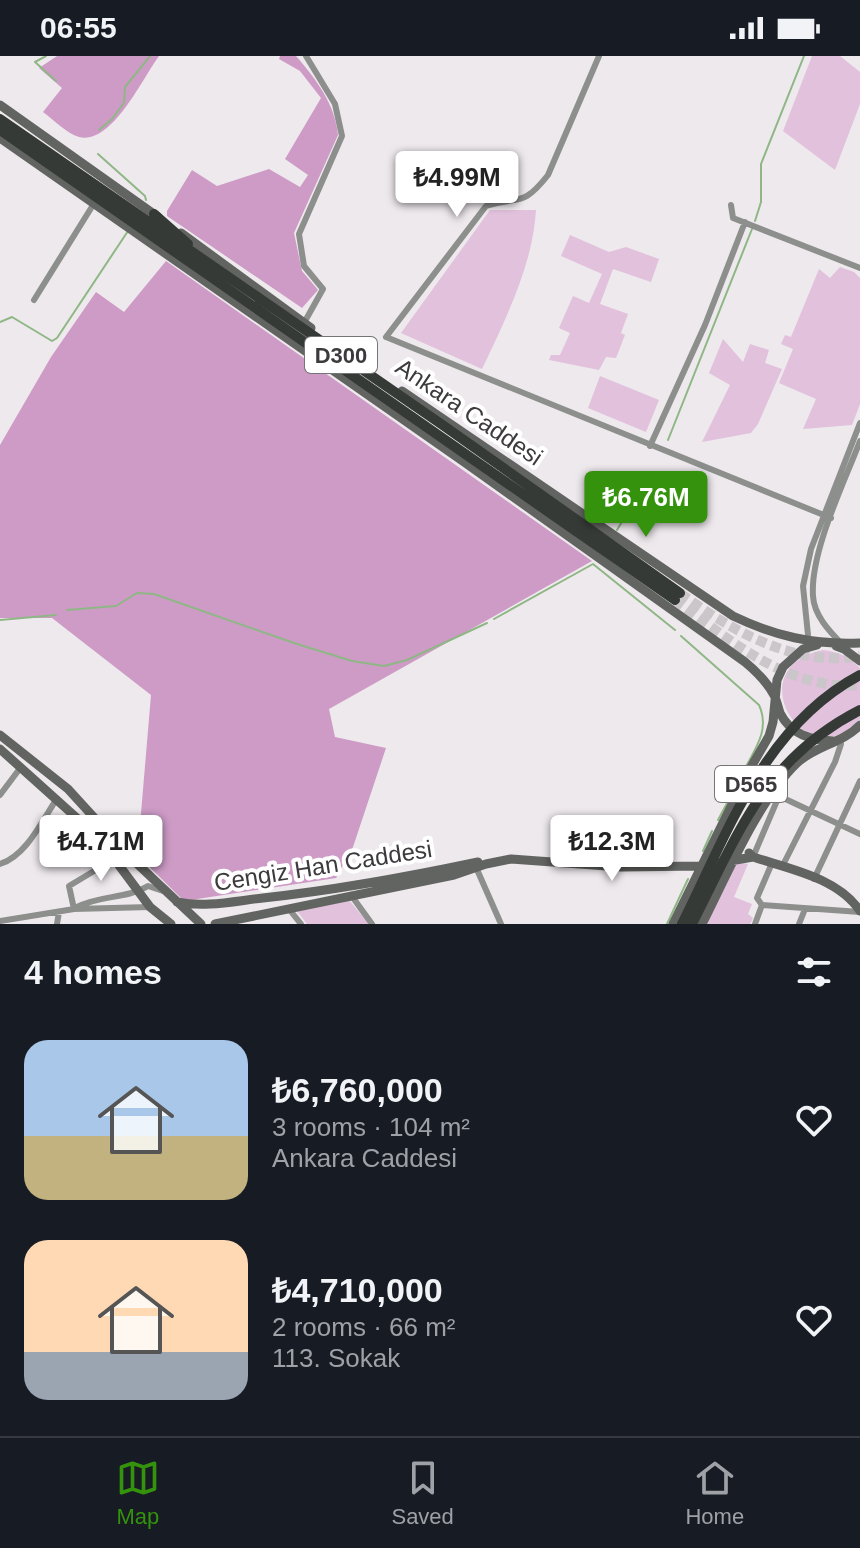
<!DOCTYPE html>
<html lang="en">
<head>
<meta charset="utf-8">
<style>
	:root { --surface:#171b24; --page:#242831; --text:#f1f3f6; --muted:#9ea1a6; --line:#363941; --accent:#34920d }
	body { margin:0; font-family:Helvetica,sans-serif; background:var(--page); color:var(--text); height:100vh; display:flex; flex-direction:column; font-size:30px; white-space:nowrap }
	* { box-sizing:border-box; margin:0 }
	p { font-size:26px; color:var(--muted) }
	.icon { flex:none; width:44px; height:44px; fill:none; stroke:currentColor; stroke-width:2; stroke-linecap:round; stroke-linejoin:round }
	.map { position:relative; height:868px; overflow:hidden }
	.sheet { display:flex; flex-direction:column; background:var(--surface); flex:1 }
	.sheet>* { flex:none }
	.price { position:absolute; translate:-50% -68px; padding:0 18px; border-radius:8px; background:#fff; color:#222; font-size:26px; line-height:52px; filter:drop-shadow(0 2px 4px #0008) }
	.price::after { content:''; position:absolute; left:50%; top:48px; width:24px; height:18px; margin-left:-12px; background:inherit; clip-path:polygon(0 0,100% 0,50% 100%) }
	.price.on { background:var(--accent); color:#fff }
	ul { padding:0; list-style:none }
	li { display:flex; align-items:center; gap:24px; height:200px; padding:0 24px }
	li span { display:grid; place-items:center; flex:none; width:224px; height:160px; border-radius:24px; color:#555 }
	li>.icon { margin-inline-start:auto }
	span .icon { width:96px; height:96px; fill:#fffc; stroke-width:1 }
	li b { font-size:34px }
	h2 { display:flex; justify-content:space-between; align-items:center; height:96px; padding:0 24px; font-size:34px }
	.status { display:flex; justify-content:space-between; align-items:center; height:56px; padding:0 40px; background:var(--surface); direction:ltr }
	.status svg { height:22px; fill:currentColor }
	.dock { display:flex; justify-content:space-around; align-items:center; height:112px; border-top:2px solid var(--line); background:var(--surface); font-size:22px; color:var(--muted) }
	.dock a { display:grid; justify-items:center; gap:4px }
	.dock .on { color:var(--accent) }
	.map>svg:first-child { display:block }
	.green { fill:#e1c1dc }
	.forest { fill:#cd9bc6 }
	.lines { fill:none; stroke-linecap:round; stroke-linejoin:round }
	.stream { stroke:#8fb785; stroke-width:2 }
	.trunk-tunnel { stroke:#cac6ca; stroke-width:10; stroke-dasharray:10 5; stroke-linecap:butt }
	.minor { stroke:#8d8f8d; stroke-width:6 }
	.secondary { stroke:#626461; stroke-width:9 }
	.trunk { stroke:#363a36; stroke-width:10 }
	.trunk-bridge { stroke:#363a36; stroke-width:10 }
	.labels { text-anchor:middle; stroke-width:8; stroke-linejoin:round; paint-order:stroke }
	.shield { fill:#fff; stroke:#767576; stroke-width:2 }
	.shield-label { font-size:22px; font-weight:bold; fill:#3c3a3c }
	.street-label { font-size:24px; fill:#3c3a3c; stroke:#fff }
</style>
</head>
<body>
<div class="status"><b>06:55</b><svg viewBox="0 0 49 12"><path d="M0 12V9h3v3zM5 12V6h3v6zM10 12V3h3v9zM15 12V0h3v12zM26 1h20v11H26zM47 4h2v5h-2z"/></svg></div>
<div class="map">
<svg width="860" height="868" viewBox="0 0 860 868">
	<rect width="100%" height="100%" fill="#eee9ed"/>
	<path class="green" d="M812,0H840L860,16V48L835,114L783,75Z
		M490,154H536C533,209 505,264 482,313L401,277Z
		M570,179L609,196L626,191L659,203L651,226L613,213L600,248L628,258L621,277L625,279L616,302L606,301L599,314L549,304L551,299H560L570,277L559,272L573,240L589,247L602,218L561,200Z
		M840,211L854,216L860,222V348L852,369L803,373L816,343L779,327L793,293L781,288L785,279L791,281L819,213L830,222Z
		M723,283L743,306L750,288L769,294L765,307L782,313L758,368L751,377L702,386L730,329L709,317Z
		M600,320L659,344L646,376L588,352Z
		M823,594C839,596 848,600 860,612V663C807,724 736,612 823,594Z
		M737,806L748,808L734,841L752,848L748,858L753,862L750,868H703Z
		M348,843L369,868H307L297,855Z"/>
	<path class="forest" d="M57,0H159C142,23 112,89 79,81C67,78 53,63 43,56L62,32L39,12Z
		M280,0H296C316,23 335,48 338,79L294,177L302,215L318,234L302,252L167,160V155L192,114L217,130L269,113L300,131L308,119L285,103L321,42L300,15L279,3Z
		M166,205L592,505L329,653L335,681L386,692L353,791L336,822L184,845L119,781L140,769L151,639L52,562H0V389L51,301L96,236L124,256Z"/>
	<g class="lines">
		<path class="stream" d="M46,0L35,6L56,25
			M99,74L112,63L124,47L125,31L150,0
			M98,98L145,140L146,144
			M755,165L761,146V108L804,0
			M0,266L12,261L52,285L57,282L128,175
			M668,384L752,173
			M617,474L652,416
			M67,554L116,550L137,537L154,538L294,587L352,605L384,610L407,604L487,567
			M494,563L593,508L675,574
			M0,564L56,559
			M681,580L759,649C770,673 756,692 744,714
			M718,764L740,723
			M703,795L712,775
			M667,868L688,823"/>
		<path class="trunk-tunnel" d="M680,537C730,574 796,612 860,600
			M675,544C729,584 789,635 860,629"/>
		<path class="minor" d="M599,0L548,119C522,152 520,139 486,150L386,281L831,462
			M731,149L733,162L860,212
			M34,244L93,149
			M304,267L323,233L304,210L299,178L342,80L335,48L306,0
			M650,390L705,269L745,166
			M807,584L808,579L803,530L811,493L860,367
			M842,588C829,575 814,559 813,540C810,496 844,427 860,385
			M0,739L21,711
			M753,801L779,740L860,778
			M0,808C26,800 42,765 56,744
			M475,809L501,868
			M782,811L835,706L841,688L840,683
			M814,823L860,725
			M351,839L372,868
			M762,849L860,856
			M762,849L757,842L772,807
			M77,851C99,839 127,843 148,830L163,835
			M74,853L69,830L114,803
			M289,853L301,868
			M0,865L74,853L150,851
			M57,868L59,856
			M755,868L762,849
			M799,868L805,853"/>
		<path class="secondary" d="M0,49L158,161
			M0,82L467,408L745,606C757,616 767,626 774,639C777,645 778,651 780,657C791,679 811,684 833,685
			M181,177L311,272
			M402,335L733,560C775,580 813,589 860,587
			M836,590L844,593L860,605
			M0,679L68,733L131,802L201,868
			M0,693L98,781L150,851L171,868
			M749,797L753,801C790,813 838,822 860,855
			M177,846C205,852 235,845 263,842C336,834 407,821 478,806
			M215,868L454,819L486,808L511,803L621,811L701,810L753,801
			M673,868L747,718L769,680L773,666L777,624L783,611L803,593L817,589
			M702,868C726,821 759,743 797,707C815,690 843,687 860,669"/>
		<path class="trunk" d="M0,63L444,370L680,537
			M0,74L675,544
			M154,158L188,188"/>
		<path class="trunk-bridge" d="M682,868C728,776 764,670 860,619
			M692,868C738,778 764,703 860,654"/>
	</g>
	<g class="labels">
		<g class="shield">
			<rect x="305" y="281" width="72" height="36" rx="6"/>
			<rect x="715" y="710" width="72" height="36" rx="6"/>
		</g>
		<g class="shield-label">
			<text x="341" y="307">D300</text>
			<text x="751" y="736">D565</text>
		</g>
		<g class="street-label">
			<text transform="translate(469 356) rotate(34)" y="8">Ankara Caddesi</text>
			<text transform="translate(323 810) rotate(-9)" y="8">Cengiz Han Caddesi</text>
		</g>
	</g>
</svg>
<b class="price" style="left:457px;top:163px">₺4.99M</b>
<b class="price on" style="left:646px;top:483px">₺6.76M</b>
<b class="price" style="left:101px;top:827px">₺4.71M</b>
<b class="price" style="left:612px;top:827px">₺12.3M</b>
</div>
<section class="sheet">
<h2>4 homes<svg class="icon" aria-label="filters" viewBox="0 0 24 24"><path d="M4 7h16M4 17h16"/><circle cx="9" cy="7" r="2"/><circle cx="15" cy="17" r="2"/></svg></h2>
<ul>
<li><span style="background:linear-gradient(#a9c7e8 60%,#c2b280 0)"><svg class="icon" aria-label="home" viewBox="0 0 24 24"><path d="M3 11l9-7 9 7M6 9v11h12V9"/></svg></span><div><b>₺6,760,000</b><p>3 rooms · 104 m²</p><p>Ankara Caddesi</p></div><svg class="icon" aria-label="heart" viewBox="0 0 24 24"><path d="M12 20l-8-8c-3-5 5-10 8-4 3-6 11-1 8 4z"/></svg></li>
<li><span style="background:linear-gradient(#ffd9b3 70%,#9aa5b1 0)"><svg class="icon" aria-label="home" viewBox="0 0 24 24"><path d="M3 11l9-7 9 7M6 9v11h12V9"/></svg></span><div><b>₺4,710,000</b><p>2 rooms · 66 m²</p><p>113. Sokak</p></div><svg class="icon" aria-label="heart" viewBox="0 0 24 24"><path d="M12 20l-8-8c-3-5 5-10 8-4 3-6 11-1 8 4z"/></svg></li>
</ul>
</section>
<nav class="dock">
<a class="on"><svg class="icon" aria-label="map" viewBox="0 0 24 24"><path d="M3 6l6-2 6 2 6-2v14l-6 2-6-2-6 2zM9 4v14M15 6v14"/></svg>Map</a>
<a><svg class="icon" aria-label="saved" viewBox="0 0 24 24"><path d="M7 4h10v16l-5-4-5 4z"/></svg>Saved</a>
<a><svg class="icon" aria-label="home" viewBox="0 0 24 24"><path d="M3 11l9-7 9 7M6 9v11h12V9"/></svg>Home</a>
</nav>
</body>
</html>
